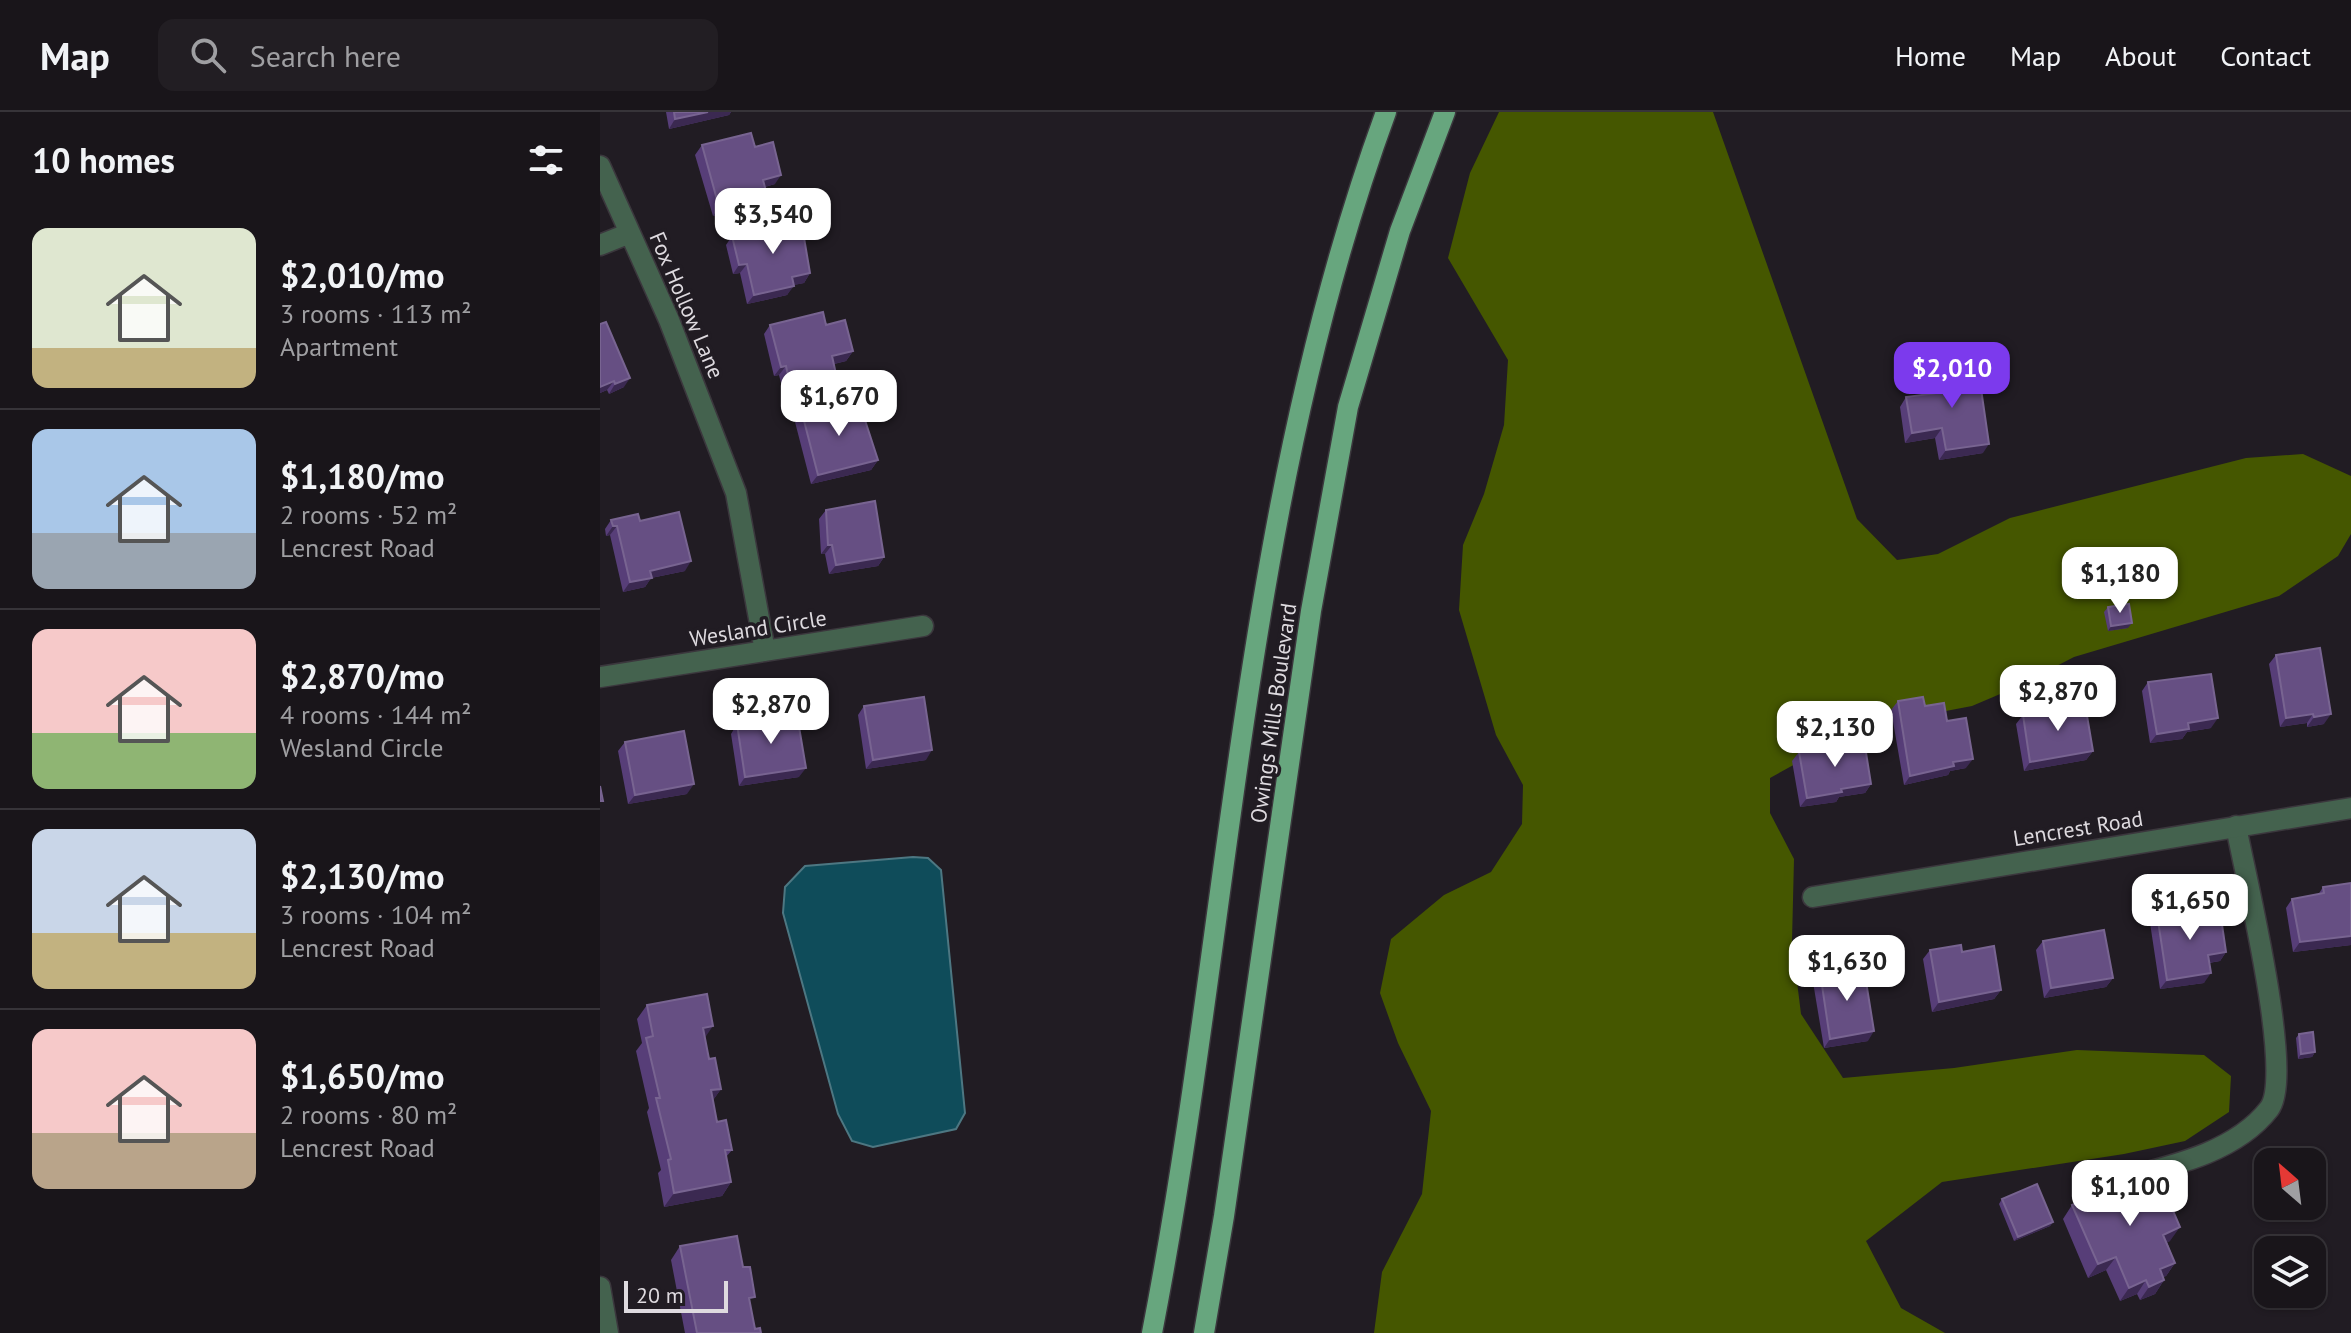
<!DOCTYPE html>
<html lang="en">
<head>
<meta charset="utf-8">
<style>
	:root { --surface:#19151a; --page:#221e23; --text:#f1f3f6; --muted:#9f9fa2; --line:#373439; --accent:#7c3aed }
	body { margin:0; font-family:"PT Sans",sans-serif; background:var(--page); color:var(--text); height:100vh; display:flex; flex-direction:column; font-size:30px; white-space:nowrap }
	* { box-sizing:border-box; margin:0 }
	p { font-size:26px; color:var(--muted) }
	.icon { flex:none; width:44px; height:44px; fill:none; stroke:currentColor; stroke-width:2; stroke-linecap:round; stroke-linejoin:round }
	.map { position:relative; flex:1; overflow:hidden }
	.side { display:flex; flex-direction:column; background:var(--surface); width:600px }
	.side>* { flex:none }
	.needle { width:52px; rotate:332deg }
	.buttons { position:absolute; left:1654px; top:1036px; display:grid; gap:16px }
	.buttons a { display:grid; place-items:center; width:72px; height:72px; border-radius:16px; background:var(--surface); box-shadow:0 2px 6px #0004,0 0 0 2px var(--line); font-size:40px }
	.scale { position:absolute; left:24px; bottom:20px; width:104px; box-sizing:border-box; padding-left:8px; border:4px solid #dedadf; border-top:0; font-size:22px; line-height:28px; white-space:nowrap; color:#dedadf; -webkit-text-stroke:6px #211c23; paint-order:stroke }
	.price { position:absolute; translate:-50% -68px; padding:0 18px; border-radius:16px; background:#fff; color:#222; font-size:26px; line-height:52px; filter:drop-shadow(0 2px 4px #0008) }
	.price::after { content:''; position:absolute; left:50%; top:48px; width:24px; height:18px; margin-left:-12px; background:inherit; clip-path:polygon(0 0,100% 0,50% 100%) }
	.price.current { background:var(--accent); color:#fff }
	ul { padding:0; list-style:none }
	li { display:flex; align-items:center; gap:24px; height:200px; padding:0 32px }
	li+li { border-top:2px solid var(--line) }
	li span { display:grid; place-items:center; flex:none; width:224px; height:160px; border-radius:16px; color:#555 }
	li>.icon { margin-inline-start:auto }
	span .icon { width:96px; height:96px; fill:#fffc; stroke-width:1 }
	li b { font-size:34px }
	h2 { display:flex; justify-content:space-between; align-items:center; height:96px; padding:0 32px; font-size:34px }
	header { display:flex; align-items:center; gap:48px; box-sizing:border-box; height:112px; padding:0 40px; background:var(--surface); border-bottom:2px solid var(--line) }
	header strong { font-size:38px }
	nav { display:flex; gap:44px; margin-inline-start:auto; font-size:28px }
	.search { width:560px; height:72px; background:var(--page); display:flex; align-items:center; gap:20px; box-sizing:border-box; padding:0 28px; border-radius:16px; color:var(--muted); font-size:30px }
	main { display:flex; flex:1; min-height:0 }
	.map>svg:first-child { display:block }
	.forest { fill:#455700 }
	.water { fill:#0f4c5a; stroke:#4d7782; stroke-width:2 }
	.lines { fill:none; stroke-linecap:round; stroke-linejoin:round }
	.lane-casing { stroke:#3b373d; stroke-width:23 }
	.street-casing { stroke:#3b373d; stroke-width:23 }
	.primary-casing { stroke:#3b373d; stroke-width:23 }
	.lane { stroke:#44624e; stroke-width:20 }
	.street { stroke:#44624e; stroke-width:20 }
	.primary { stroke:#67a67e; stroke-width:20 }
	.wall { fill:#573e78 }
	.shaded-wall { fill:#3b2951 }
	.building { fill:#664f83; stroke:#786491; stroke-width:2 }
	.labels { text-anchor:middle; stroke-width:7; stroke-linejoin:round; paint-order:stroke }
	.street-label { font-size:22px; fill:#dedadf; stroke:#211c23 }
</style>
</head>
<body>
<header>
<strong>Map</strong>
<div class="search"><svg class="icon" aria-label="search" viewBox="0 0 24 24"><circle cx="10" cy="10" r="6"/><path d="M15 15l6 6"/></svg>Search here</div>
<nav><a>Home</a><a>Map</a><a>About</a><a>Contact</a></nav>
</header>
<main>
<section class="side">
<h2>10 homes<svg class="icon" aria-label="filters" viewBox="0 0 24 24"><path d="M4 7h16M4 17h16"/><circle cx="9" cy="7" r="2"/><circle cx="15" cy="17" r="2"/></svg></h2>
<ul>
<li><span style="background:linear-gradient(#dfe7d0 75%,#c2b280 0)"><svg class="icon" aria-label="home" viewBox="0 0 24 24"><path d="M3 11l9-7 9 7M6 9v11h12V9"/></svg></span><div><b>$2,010/mo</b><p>3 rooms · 113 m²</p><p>Apartment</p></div></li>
<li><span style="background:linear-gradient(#a9c7e8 65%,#9aa5b1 0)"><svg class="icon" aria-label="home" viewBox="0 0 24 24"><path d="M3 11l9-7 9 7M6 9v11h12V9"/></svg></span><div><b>$1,180/mo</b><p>2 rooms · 52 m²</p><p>Lencrest Road</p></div></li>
<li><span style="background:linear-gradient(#f6c9c9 65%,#8fb573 0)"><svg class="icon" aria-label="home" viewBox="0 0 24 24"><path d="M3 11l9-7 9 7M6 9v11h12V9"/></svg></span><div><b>$2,870/mo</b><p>4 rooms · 144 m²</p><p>Wesland Circle</p></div></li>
<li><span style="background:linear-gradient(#c9d6e8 65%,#c2b280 0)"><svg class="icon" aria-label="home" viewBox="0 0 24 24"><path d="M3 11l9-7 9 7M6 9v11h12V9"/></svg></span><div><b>$2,130/mo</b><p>3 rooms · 104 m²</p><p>Lencrest Road</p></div></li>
<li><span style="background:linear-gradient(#f6c9c9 65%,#b9a48a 0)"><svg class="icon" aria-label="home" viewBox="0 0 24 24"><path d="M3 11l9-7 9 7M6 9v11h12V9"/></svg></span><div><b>$1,650/mo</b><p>2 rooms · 80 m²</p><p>Lencrest Road</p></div></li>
</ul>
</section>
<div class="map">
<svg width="1751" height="1221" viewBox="0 0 1751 1221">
	<rect width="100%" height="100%" fill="#211c23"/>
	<path class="forest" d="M899,0H1113L1257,407L1297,448L1338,442L1410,406L1646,346L1703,342L1751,364V422L1738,444L1679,484L1474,545L1412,577L1372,594L1262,615L1170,666V701L1194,747L1192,829L1201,902L1243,966L1354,956L1477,938L1604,943L1631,964L1629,1000L1585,1029L1524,1042L1342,1070L1266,1129L1301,1196L1345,1221H774L782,1160L822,1082L831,999L798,931L780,881L791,827L844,783L891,760L922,712L923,673L896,623L859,498L863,433L884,382L904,313L908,248L848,146L870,61Z"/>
	<path class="water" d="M313,745L328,746L341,758L365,1001L356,1017L273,1035L252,1029L238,1002L183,801L185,775L205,754Z"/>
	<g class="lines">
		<defs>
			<path id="lane" d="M1498,1073C1555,1057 1631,1046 1669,997C1695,964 1645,763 1636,714"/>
			<path id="street" d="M0,54L69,208L136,381L165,539
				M0,133L30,121
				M0,565L323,514
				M1213,785L1751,696
				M0,1175L8,1221"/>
			<path id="primary" d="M552,1221C631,814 642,393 786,0
				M604,1221L624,1104L711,499L748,295L800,119L845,0"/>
		</defs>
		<use href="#lane" class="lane-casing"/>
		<use href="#street" class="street-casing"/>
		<use href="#primary" class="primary-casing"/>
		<use href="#lane" class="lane"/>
		<use href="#street" class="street"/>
		<use href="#primary" class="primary"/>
	</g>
	<path class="wall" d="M66,0H131L129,3L69,17Z
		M102,33L155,35L175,72L165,75L167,83L160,93L113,104L95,43Z
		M132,124L210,161L204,171L193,173L187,183L147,192L140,161L133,162L126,133Z
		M0,212L24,275L9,282L7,278L0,281Z
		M170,213H226L253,239L246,249L234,252L230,272L184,283L179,263L174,264L164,222Z
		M1334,263L1383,341L1339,348L1335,326L1305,331L1300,295L1306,285L1329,282L1328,272Z
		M244,300L278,348L271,358L211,372L195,310L202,301Z
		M226,398L284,445L278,454L229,462L225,442H221L219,407Z
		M11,408L40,409L85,459L51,466L45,475L23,480L10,423L6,424L5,417Z
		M1508,495L1528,516L1508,519L1504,500Z
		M1676,543L1724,612L1707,615V611L1680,615L1669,552Z
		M1548,570L1611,616L1587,620L1582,627L1550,631L1542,579Z
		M1298,589L1325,594L1347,609L1366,656L1350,659L1348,663L1304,673L1291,598Z
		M264,594L326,648L266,657L258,603Z
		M1423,603L1493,639L1486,648L1424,659L1416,612Z
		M137,612L199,665L139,674L131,622Z
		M25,630L87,682L28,692L18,639Z
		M1199,640L1271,672L1265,681L1239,685L1236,690L1200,695L1192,649Z
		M1751,771V833L1693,840L1686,796L1692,787L1718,783L1723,775Z
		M1557,802L1626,840L1620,849L1609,851L1604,871L1560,877L1550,811Z
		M1443,829L1513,866L1506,875L1444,886L1436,838Z
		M1330,838L1362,840L1401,878L1394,887L1332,900L1323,847Z
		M1220,860L1268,929L1224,936L1213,870Z
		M47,893L105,925L109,947L121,977L113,988L117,1010L132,1038L126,1045L131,1070L122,1084L64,1095L58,1061L61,1058L47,1000L49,996L36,939L42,931L37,907Z
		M1699,922L1715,940L1712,945L1698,947L1696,926Z
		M1402,1087L1453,1110L1450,1114L1414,1129L1399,1092Z
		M1472,1093L1570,1129L1567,1130L1575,1151L1566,1164L1563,1165L1564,1168L1555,1182L1540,1188L1537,1182L1520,1189L1506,1158L1488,1166L1463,1107Z
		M80,1134L150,1193L155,1217L161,1221H85L71,1148Z"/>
	<path class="shaded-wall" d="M108,0H131L129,3L69,17L75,7Z
		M181,63L175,72L156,77L163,68Z
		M167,83L160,93L113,104L119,95Z
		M147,152L140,161L133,162L139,153Z
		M210,161L204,171L185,175L192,165Z
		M194,174L187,183L147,192L154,183Z
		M253,239L246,249L226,254L232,244Z
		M186,254L179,263L174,264L181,255Z
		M236,262L230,272L184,283L190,273Z
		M30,266L24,275L9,282L15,272Z
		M14,269L7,278L0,281V275Z
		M1342,316L1335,326L1305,331L1312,321Z
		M1389,332L1383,341L1339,348L1346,338Z
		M278,348L271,358L211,372L218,363Z
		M13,414H17L10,423L6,424Z
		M228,433H232L225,442H221Z
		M284,445L278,454L229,462L236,453Z
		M91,449L85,459L51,466L45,475L23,480L30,470L50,459Z
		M1532,511L1528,516L1508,519L1511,514Z
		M1713,602L1707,611L1680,615L1686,606Z
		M1731,602L1724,612L1707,615L1714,605Z
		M1618,606L1611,616L1587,620L1582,627L1550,631L1557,622L1588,611Z
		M332,638L326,648L266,657L273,648Z
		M1493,639L1486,648L1424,659L1430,650Z
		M1373,647L1366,656L1350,659L1348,663L1304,673L1310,664L1353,650Z
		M206,656L199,665L139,674L145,665Z
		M94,672L87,682L28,692L35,683Z
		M1271,672L1265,681L1239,685L1236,690L1200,695L1207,686L1241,677Z
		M1751,824V833L1693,840L1700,830Z
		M1626,840L1620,849L1601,852L1608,843Z
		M1611,861L1604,871L1560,877L1567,868Z
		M1513,866L1506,875L1444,886L1451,876Z
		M1401,878L1394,887L1332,900L1339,890Z
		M113,914L104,927L103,916Z
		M1274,919L1268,929L1224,936L1230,927Z
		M1715,940L1712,945L1698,947L1701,942Z
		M121,977L111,991V978Z
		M131,1070L122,1084L64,1095L74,1081Z
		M1453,1110L1450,1114L1414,1129L1418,1125Z
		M1580,1115L1570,1129L1554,1136L1563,1123Z
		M1516,1145L1506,1158L1488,1166L1498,1152Z
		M1575,1151L1566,1164L1550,1171L1560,1157Z
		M1546,1168L1537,1182L1520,1189L1529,1176Z
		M1564,1168L1555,1182L1540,1188L1549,1175Z"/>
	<path class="building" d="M74,0H108L75,7Z
		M151,21L155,35L173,30L181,63L163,68L167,83L119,95L102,33Z
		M201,108L210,161L192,165L194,174L154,183L147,152L139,153L132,124Z
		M223,200L226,213L245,208L253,239L232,244L236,262L190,273L186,254L181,255L170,213Z
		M6,210L30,266L15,272L14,269L0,275V212Z
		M1378,256L1389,332L1346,338L1342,316L1312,321L1306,285L1337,281L1334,263Z
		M242,290L244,300L261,296L278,348L218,363L202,301Z
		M275,389L284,445L236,453L232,433H228L226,398Z
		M79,400L91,449L50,459L52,466L30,470L17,414H13L11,408L38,402L40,409Z
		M1529,492L1532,511L1511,514L1508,495Z
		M1720,536L1731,602L1714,605L1713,602L1686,606L1676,543Z
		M1611,562L1618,606L1588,611L1589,617L1557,622L1548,570Z
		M324,585L332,638L273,648L264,594Z
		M1323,585L1325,594L1344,591L1347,609L1366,606L1373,647L1353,650L1354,654L1310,664L1298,589Z
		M1485,592L1493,639L1430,650L1423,603Z
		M197,603L206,656L145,665L137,612Z
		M84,619L94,672L35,683L25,630Z
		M1264,628L1271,672L1241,677L1242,680L1207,686L1199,640Z
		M0,674L3,689H0Z
		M1751,771V824L1700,830L1692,787L1724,781L1723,775Z
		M1620,799L1626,840L1608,843L1611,861L1567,868L1557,802Z
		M1504,818L1513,866L1451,876L1443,829Z
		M1361,833L1362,840L1394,834L1401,878L1339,890L1330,838Z
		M1264,857L1274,919L1230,927L1220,860Z
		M107,882L113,914L103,916L109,947L115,946L121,977L111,978L117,1010L126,1008L132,1038H125L131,1070L74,1081L68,1048L71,1047L56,986H60L46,926L53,924L47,893Z
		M1713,920L1715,940L1701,942L1699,922Z
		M1558,1064L1580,1115L1563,1123L1575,1151L1560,1157L1564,1168L1549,1175L1546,1168L1529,1176L1516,1145L1498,1152L1472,1093L1507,1078L1513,1069L1538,1065L1541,1071Z
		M1437,1072L1453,1110L1418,1125L1402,1087Z
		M137,1124L143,1155H150L155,1185L149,1186L155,1217L160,1216L161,1221H97L80,1134Z"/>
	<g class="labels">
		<g class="street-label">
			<text transform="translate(87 193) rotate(67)" y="8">Fox Hollow Lane</text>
			<text transform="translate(158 516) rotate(-9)" y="8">Wesland Circle</text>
			<text transform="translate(673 601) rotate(-82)" y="8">Owings Mills Boulevard</text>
			<text transform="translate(1478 716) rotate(-9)" y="8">Lencrest Road</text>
		</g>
	</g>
</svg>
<div class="buttons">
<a><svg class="needle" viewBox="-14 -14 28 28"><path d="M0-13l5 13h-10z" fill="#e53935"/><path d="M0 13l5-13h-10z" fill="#9f9fa2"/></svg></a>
<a><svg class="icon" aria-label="layers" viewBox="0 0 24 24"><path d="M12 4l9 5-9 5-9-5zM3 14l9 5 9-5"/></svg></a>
</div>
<div class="scale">20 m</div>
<b class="price" style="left:173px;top:144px">$3,540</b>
<b class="price current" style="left:1352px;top:298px">$2,010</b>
<b class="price" style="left:239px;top:326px">$1,670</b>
<b class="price" style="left:1520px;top:503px">$1,180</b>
<b class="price" style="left:1458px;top:621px">$2,870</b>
<b class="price" style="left:171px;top:634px">$2,870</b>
<b class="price" style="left:1235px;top:657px">$2,130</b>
<b class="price" style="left:1590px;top:830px">$1,650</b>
<b class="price" style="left:1247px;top:891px">$1,630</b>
<b class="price" style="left:1530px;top:1116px">$1,100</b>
</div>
</main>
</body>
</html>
